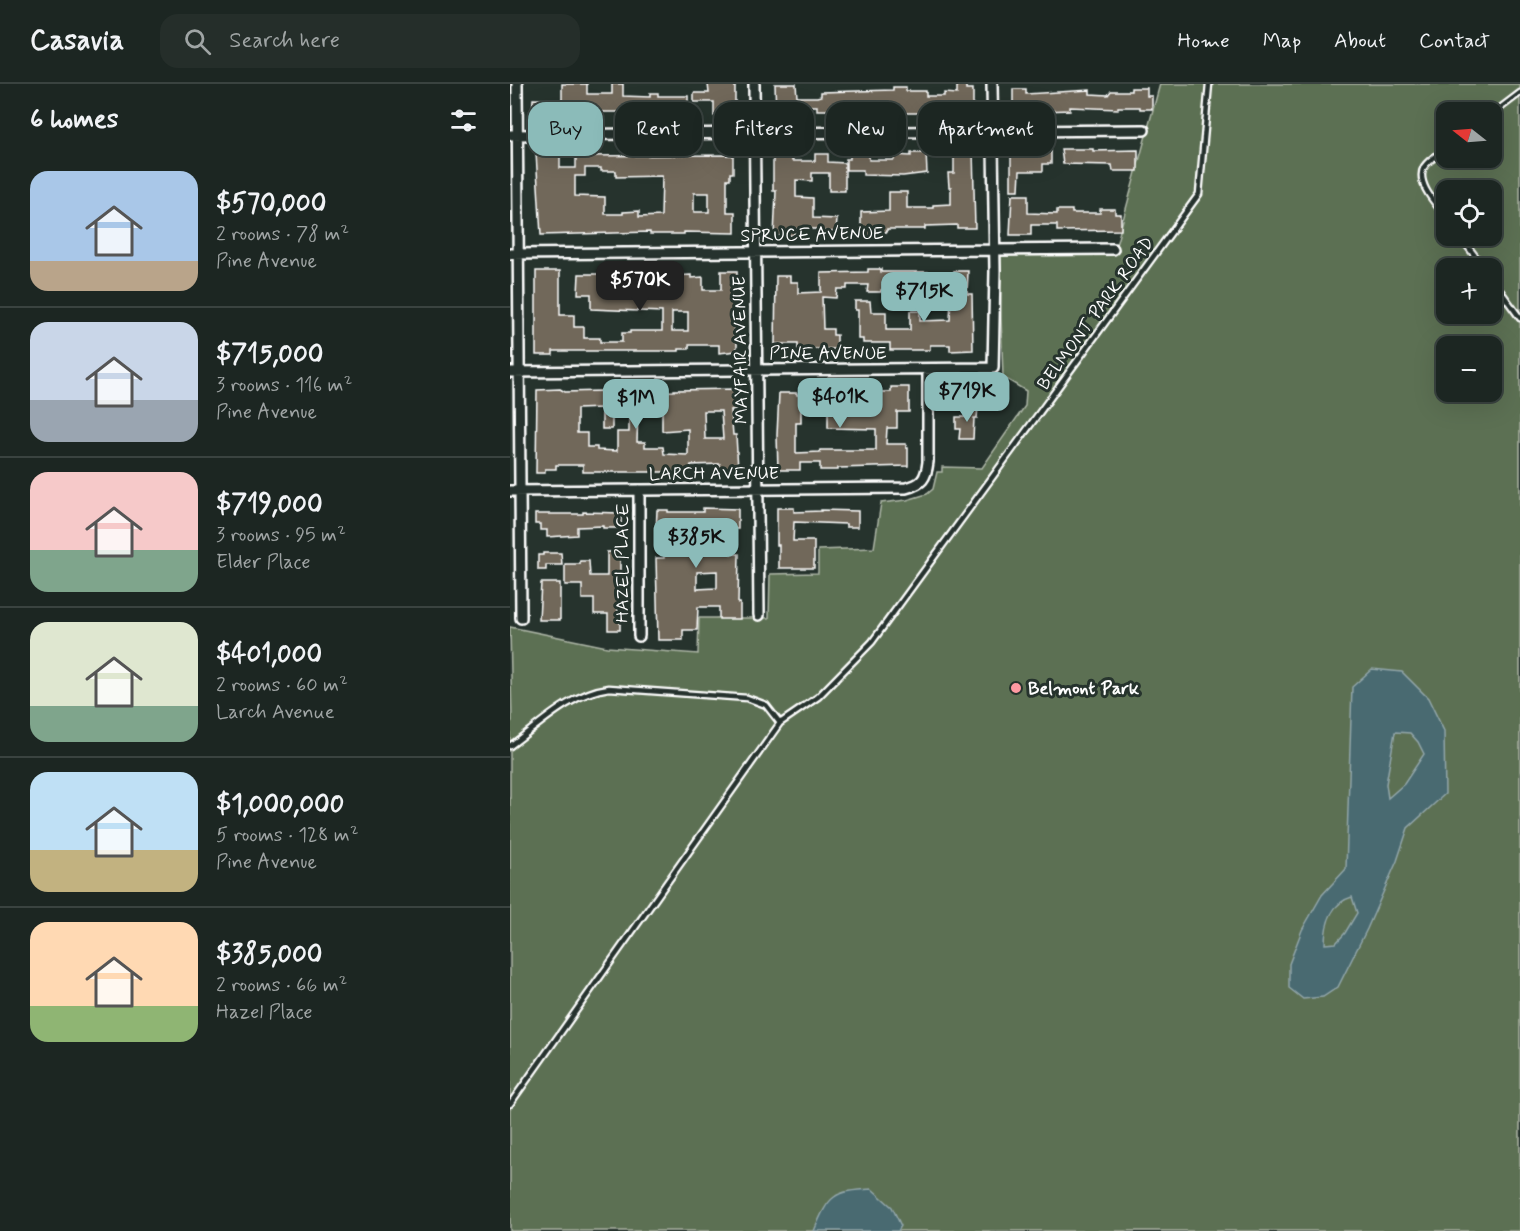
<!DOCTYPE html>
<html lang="en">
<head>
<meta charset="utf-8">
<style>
	:root { --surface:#1c2622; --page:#252e2a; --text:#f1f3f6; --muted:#a0a5a5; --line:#3a4340; --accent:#8bbbb9 }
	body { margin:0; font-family:Mynerve,sans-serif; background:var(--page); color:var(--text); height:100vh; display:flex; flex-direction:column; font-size:22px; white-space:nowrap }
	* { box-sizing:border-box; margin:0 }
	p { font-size:20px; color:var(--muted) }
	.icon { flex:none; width:33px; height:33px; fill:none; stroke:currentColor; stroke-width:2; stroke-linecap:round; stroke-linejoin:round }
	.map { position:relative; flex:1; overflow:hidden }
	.panel { display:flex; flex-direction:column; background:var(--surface); width:510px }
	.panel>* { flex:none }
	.hud { position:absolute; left:18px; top:18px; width:570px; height:54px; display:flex; gap:12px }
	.needle { width:39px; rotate:287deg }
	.controls { position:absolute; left:926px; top:18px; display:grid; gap:12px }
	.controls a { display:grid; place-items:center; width:66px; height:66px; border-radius:12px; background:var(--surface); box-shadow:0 6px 24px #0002,0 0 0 2px var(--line); font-size:30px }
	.price { position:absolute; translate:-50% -51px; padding:0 14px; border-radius:12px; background:var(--accent); color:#111; font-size:20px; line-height:39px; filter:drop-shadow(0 2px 3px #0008) }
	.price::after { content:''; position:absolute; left:50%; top:36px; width:18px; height:14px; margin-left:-9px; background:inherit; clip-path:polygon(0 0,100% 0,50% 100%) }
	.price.on { background:#222; color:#fff }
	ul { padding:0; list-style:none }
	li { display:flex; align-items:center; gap:18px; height:150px; padding:0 30px }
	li+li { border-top:2px solid var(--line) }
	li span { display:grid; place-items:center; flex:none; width:168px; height:120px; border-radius:18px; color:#555 }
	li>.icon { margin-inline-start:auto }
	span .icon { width:72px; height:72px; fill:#fffc; stroke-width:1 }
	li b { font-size:26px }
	h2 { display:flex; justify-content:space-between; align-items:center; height:72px; padding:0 30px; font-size:26px }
	.chip { padding:0 21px; border-radius:18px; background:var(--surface); box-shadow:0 6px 24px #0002,0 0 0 2px var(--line); font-size:21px; line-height:54px }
	.chip.on { background:var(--accent); color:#111 }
	header { display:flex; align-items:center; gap:36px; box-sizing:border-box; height:84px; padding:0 30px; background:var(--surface); border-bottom:2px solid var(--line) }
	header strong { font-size:28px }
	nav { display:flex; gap:33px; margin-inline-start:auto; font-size:21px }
	.search { width:420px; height:54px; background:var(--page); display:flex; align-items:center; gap:15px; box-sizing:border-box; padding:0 21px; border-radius:18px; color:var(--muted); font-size:22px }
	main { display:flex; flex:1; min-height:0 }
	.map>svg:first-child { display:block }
	.green { fill:#5c6f52; stroke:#aeb7a8; stroke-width:1.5; fill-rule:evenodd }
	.water { fill:#4a6b71; stroke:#92a6aa; stroke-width:1.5; fill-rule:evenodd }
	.building { fill:#71685a; stroke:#fff; stroke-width:1.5; fill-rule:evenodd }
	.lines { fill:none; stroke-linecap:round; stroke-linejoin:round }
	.service-casing { stroke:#fff; stroke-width:9 }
	.minor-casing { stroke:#fff; stroke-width:14 }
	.service { stroke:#26332d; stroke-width:4.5 }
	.minor { stroke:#26332d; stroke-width:9 }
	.poi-dot { fill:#ff9aa2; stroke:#26332d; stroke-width:2 }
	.labels { text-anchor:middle; stroke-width:6; stroke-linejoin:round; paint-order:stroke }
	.street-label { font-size:18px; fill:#fff; stroke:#26332d }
	.poi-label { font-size:18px; font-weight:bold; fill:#fff; stroke:#26332d; text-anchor:start }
</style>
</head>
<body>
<header>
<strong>Casavia</strong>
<div class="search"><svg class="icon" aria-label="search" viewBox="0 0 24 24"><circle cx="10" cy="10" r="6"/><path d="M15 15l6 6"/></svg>Search here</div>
<nav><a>Home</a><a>Map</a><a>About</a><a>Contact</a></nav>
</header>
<main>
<section class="panel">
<h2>6 homes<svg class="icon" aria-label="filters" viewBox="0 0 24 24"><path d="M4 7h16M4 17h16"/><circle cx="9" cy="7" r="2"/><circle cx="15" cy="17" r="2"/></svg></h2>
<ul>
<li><span style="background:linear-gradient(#a9c7e8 75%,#b9a48a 0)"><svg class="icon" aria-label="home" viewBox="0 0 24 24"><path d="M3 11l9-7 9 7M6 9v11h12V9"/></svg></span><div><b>$570,000</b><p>2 rooms · 78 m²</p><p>Pine Avenue</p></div></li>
<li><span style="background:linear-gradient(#c9d6e8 65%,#9aa5b1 0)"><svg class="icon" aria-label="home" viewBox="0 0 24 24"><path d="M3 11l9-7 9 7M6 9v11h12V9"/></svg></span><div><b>$715,000</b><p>3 rooms · 116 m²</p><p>Pine Avenue</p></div></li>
<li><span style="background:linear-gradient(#f6c9c9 65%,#7fa58c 0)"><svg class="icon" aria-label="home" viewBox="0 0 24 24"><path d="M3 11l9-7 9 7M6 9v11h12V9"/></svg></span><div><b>$719,000</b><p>3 rooms · 95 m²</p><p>Elder Place</p></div></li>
<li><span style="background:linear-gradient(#dfe7d0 70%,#7fa58c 0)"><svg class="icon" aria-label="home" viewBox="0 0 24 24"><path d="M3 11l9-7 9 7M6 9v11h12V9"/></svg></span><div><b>$401,000</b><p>2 rooms · 60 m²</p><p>Larch Avenue</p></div></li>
<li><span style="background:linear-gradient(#bfe0f5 65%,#c2b280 0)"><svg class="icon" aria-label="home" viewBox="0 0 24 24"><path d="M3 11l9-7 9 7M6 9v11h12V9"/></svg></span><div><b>$1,000,000</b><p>5 rooms · 128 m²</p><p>Pine Avenue</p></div></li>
<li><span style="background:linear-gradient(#ffd9b3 70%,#8fb573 0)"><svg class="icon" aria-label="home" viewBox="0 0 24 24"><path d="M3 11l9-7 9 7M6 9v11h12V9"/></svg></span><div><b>$385,000</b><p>2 rooms · 66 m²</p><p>Hazel Place</p></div></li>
</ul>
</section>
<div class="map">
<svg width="1010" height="1147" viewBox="0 0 1010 1147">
	<rect width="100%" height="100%" fill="#26332d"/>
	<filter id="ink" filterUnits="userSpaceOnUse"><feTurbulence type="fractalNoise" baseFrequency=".0167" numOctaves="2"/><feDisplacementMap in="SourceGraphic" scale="12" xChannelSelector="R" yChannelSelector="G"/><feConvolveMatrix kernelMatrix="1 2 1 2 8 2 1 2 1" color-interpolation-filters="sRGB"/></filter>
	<g filter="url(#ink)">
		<path class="green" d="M650,0H1010V1147H0V639L2,637L0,543L97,563L188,570L189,534H259L260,490L308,489V466L364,464L371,419L397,416L417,410L423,405L427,388H432V383L472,384L515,322L516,307L493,293L489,171H598L607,158ZM936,28H981V74H936ZM936,106H981V152H936ZM936,184H981V230H936ZM936,262H981V308H936Z"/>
		<path class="water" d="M862,585L892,588L918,614L934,647L935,710L898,744L887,777L857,845L828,903L813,913L793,915L779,904V880L792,846L812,811L836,785L842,603ZM885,648L900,649L908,658L914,670L894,700L878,714L876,700ZM842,813L847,829L835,849L826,859L815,860C815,840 821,819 842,813Z
			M362,1105L382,1123L391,1142L388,1147H304C319,1111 323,1107 362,1105Z"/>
		<path class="building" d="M52,0H77V10H102V0H113V12L140,13V9H148V12H178V29L115,31V28H87L83,29V32L22,33L23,15L52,16Z
			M198,0H225V32H204V18H184V9H199Z
			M265,0H286L287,13H307L311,12V8L383,6V3H396V7H416V12H434V9L447,10V0H456V5H463V29L447,30V27L412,26V29H330V26H307V22H286V32L266,30Z
			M621,4H637V12H642V25H630V23H608V25L560,23V26L505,28V22H503V5H516V10L580,6V10L598,11L601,7H621Z
			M551,65H583V67L628,66V87H603L602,81L553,80Z
			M501,66L541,67V80H533V87H510L509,106H501Z
			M263,67H282V77H305V70H318V78L335,79V107H319V89H302V97L286,96V113L303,114V134L327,135L326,148L307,147V145H284V151L264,152L266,107H263Z
			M444,67H463L465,144H447V141L415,142V145H377V148H361V152L351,151V128L379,127V108H397V124H423V121L441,120V103H439L438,89H444Z
			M26,69L50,70V84H66V72L223,71V89H220V95H217V128H225V149L174,148V150H140V148L31,151ZM75,84H91V87H106V93L152,92L151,132L129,133V127L113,128V130H95V113L65,112V92H75ZM184,109H199V128H184Z
			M340,69H359V76H384V71L401,72V69H416L417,89L393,92L353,91V86H336V75H340Z
			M502,111H518V129L547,130V126H562V129H590V125H605V130H611V146L547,147V141H521V151H500Z
			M358,185H371V188H418V208H402V205L371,206V208H357L358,201H337V205H327L326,214L312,213L313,245H323V251H327V265H288V260H265L266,192H280V198H288V209L311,208V189L358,188Z
			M26,187H50V231H64V243H74V254H90V258H112V249H120V247H152V228L81,225V210H68L69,190H111V188H161L160,192L181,191V194L193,193V206H211V187H227V195H223V212H226V225H223L224,257H227V267L209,269V261H179V265H169V267H43V271H26ZM162,228H178V247H162Z
			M444,187H458L457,210H462L463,266L440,267V261H420V266H380V259H353V255H348V226H345V217H360L361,228H376V246H400V227H410V237L440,236L441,210H424V202H443Z
			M381,303H399V328H387V344H377L376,360H396V364H398V382L328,384V386H310V379H290V386H268L267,351L269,309H287V311H311V305H321V308H381ZM291,321H311V324H318V344L366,345V366H310V368L286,369V339H291Z
			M50,305L55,308L91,307V309L164,307V306L227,305L228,325L221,326L223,351H226L228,385L210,386V380L181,381L180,388H73V381H46V385H35V389H26L27,306ZM102,323H119V348H107V367L87,366V363H77V349H67V325L92,324V345H102ZM128,325H152V347L178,345V371L154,370L153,363H135V358H127ZM194,327H211L213,355H195Z
			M456,322L468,323L467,334H464L463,355H449L450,345H446V333H455Z
			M193,424L228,425V445H222L221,470H229L228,519H230V535H209V523H188L187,546H173V556H148L146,474H154V449H146L147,426H158V428H193ZM163,451H182L183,467L163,468ZM207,487V504L187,505V488Z
			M267,424H284V428L311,427V426L348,427V443H336V440L284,438L283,457H304V484H269V461H267Z
			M73,428L111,429V444H93V442L67,443V451L37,453V446H30V440H25V430H73Z
			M97,468H110V505H108V535H110V546H98V530H84V515H72V501H55V480H70V477H79L80,492H97Z
			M33,469H51L52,481H36V486H28V471H33Z
			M31,499H50V536H29Z"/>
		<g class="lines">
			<defs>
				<path id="service" d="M981,31L1010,9
					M936,65C929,70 919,75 914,83C905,99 927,121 936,133
					M950,152L974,184
					M981,194L1010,234
					M0,662C30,640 61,609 99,604L237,614L256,621L270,639
					M0,1020L270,639L308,613L362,558L689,110L699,0"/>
				<path id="minor" d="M7,0L11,534
					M244,0L249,531
					M0,51L634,46
					M0,170L603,165
					M0,288L483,284L485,187L482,0
					M0,407L396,404C412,400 416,395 418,378V285
					M129,552V406"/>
			</defs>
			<use href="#service" class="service-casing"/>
			<use href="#minor" class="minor-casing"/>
			<use href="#service" class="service"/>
			<use href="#minor" class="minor"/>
		</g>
	</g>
	<circle class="poi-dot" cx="506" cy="604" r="6"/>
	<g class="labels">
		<g class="street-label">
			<text transform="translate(302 150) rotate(-1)" y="6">SPRUCE AVENUE</text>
			<text transform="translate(585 229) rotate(-54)" y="6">BELMONT PARK ROAD</text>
			<text transform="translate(230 266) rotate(-91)" y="6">MAYFAIR AVENUE</text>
			<text x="318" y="275">PINE AVENUE</text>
			<text x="204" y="395">LARCH AVENUE</text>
			<text transform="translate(112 479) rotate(-90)" y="6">HAZEL PLACE</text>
		</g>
		<g class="poi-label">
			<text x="518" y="610">Belmont Park</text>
		</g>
	</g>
</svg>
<div class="controls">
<a><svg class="needle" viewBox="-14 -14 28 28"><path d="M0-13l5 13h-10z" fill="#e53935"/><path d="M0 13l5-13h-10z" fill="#a0a5a5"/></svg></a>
<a><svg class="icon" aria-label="locate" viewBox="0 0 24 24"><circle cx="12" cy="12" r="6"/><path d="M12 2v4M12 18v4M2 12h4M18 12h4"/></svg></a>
<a>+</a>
<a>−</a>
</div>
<b class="price on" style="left:130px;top:228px">$570K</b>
<b class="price" style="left:414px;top:239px">$715K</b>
<b class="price" style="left:457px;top:339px">$719K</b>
<b class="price" style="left:330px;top:345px">$401K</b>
<b class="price" style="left:126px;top:346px">$1M</b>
<b class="price" style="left:186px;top:485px">$385K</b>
<div class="hud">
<a class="chip on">Buy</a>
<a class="chip">Rent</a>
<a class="chip">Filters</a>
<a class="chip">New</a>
<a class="chip">Apartment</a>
</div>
</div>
</main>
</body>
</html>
